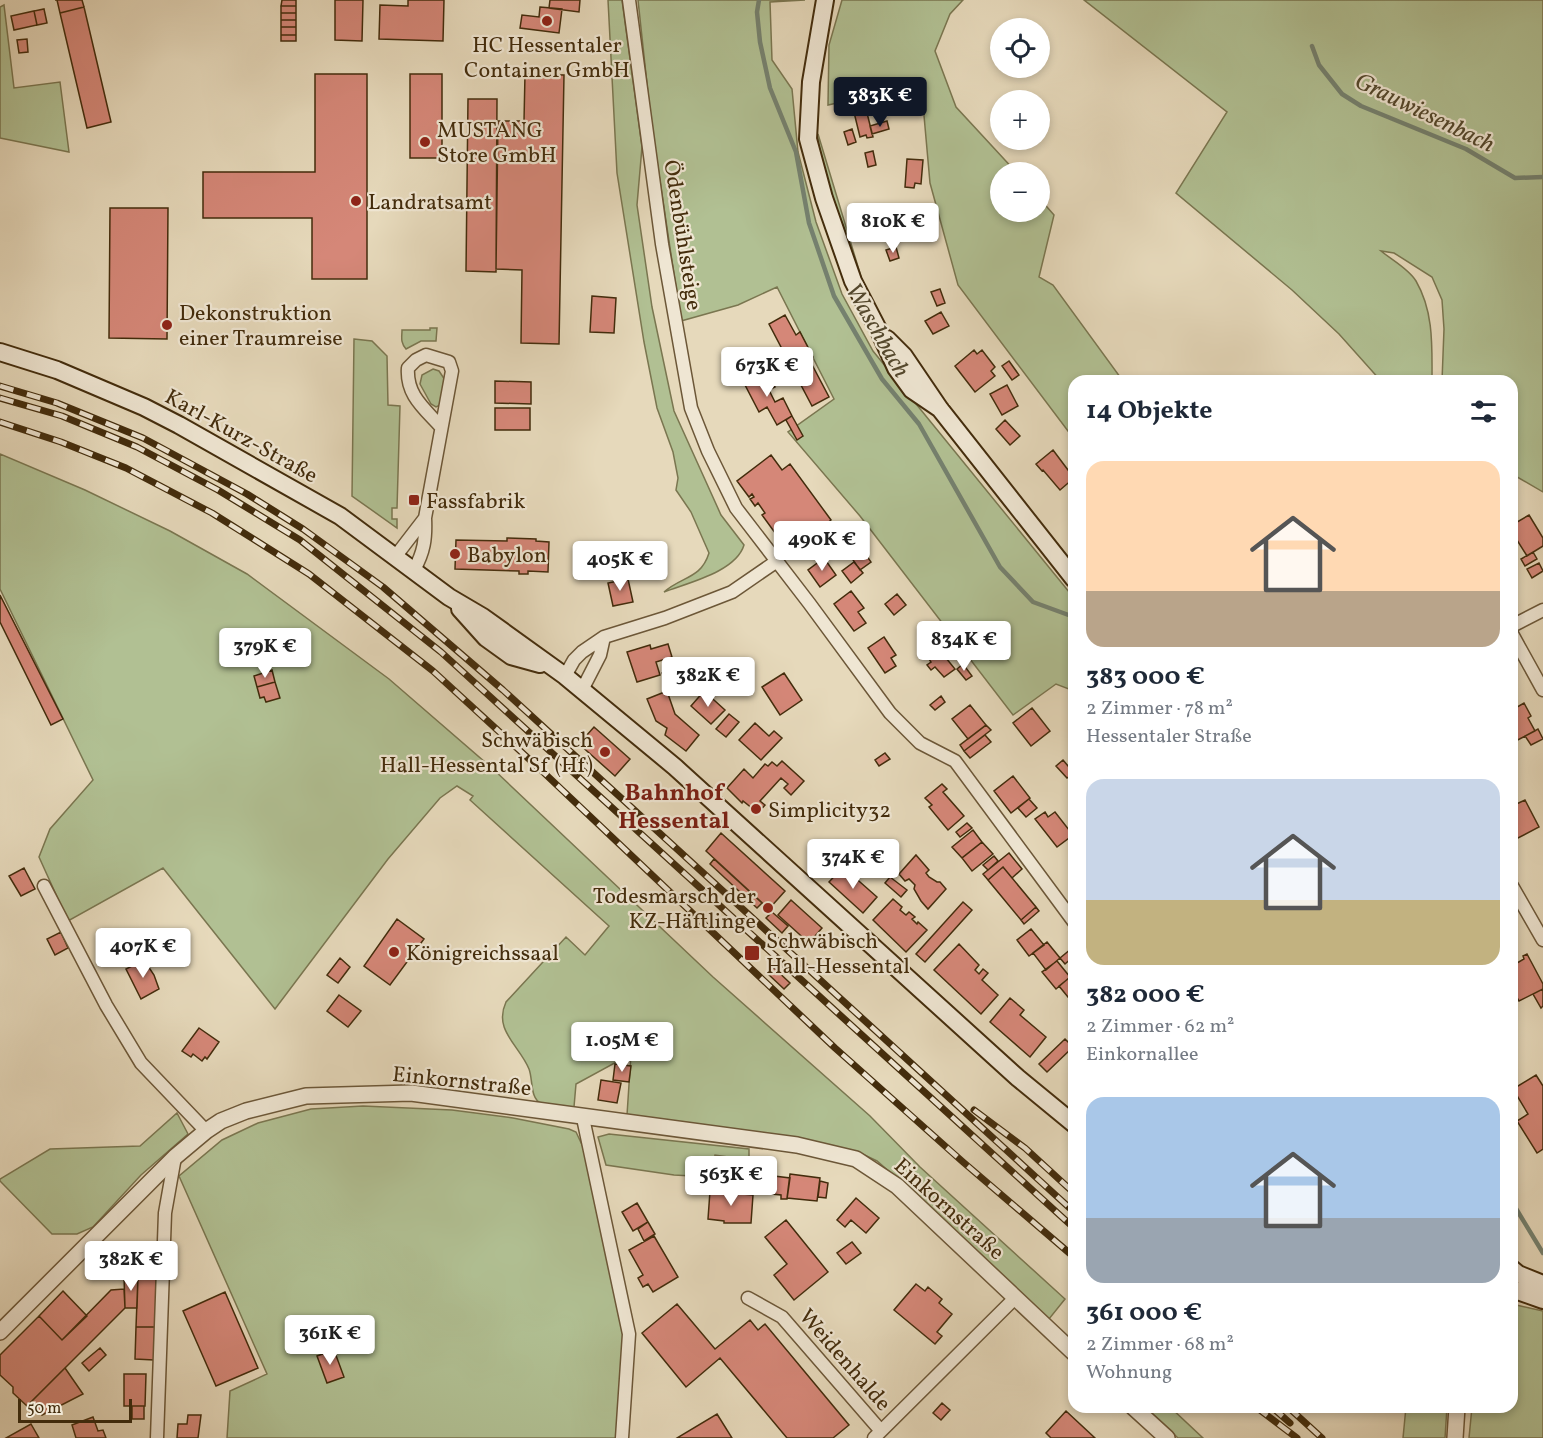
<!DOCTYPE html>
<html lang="de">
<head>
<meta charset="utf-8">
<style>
	:root { --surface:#fff; --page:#f2f2f3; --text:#1f2937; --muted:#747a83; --accent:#111827 }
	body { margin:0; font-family:Vollkorn,serif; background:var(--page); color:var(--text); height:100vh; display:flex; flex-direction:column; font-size:22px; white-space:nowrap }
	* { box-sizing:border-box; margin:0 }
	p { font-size:20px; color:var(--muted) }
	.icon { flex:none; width:33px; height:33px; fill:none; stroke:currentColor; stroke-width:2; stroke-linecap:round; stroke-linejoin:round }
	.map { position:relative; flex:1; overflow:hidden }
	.panel { position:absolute; left:1068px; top:375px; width:450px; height:1038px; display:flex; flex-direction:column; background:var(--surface); border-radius:18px; box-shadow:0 3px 9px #0003 }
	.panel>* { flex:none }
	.tools { position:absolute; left:990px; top:18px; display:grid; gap:12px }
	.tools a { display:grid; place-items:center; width:60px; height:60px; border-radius:50%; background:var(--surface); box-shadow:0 3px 9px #0003; font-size:30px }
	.scale { position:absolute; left:18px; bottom:15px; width:114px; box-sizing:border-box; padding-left:6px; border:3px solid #432c0c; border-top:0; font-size:16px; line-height:21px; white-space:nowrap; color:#432c0c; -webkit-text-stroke:4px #efe6d3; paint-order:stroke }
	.price { position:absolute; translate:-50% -51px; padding:0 14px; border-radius:6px; background:#fff; color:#222; font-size:20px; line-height:39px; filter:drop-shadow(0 2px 3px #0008) }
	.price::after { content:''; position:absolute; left:50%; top:36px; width:18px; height:14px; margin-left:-9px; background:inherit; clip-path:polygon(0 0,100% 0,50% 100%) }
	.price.active { background:var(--accent); color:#fff }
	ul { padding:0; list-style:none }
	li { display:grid; align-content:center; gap:12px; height:318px; padding:0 18px }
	li span { display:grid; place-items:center; height:186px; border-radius:18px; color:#555 }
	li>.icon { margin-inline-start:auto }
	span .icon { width:108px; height:108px; fill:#fffc; stroke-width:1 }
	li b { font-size:26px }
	h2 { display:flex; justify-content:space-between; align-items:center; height:72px; padding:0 18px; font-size:26px }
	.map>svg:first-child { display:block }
	.green { fill:#b1c093; stroke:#7a7650; stroke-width:1.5 }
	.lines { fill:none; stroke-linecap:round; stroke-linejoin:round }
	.stream { stroke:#75816f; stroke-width:4.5 }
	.building { fill:#d58778; stroke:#432c0c; stroke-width:1.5 }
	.minor-casing { stroke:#6c5738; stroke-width:15 }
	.tertiary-casing { stroke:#6c5738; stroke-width:18 }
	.secondary-casing { stroke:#432c0c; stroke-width:20 }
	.minor { stroke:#efe6d3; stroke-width:12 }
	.tertiary { stroke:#efe6d3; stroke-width:15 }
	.secondary { stroke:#efe6d3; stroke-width:16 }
	.rail-casing { stroke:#432c0c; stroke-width:7 }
	.rail { stroke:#efe6d3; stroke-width:4.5; stroke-dasharray:14; stroke-linecap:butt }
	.poi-dot { fill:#8f2418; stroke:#efe6d3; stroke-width:2 }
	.labels { text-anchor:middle; stroke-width:4.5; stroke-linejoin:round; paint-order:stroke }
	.poi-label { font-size:22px; fill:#432c0c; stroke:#efe6d3; text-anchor:start }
	.street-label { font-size:22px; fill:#432c0c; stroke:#efe6d3 }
	.water-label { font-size:24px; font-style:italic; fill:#54482d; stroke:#efe6d3 }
	.neighbourhood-label { font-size:24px; font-weight:bold; fill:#7a1f14; stroke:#efe6d3 }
</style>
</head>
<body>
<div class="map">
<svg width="1543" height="1438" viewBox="0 0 1543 1438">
	<rect width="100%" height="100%" fill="#e6d9bb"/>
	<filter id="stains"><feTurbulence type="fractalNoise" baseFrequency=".00333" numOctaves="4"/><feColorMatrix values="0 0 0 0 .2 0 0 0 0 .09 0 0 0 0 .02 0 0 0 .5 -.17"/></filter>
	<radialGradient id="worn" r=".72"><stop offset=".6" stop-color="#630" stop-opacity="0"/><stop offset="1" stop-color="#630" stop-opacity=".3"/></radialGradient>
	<path class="green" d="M608,0H622L642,147L637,205L652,307L674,411L721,515L744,545C736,572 687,583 664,592C682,576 701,579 709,553L691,512L676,490L678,478L673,452L657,408L644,342L617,173Z
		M638,0H805L770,2L772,60L792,89L798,152L816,222L842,294L873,351L1074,598V691L1056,684L1013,715L860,516L788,432L834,399L777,287L738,305L681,321L651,121Z
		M842,0H963L950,14L935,51L956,107L1016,172H1000V212H1040V199L1054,215L1039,277L1053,285L1123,381H1074V439L958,285L930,183L922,93L873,95L828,105L829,45Z
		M1084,0H1543V492L1512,474V381H1442L1444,329L1442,300L1432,277L1394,253L1381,251C1392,260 1409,269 1416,281C1434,312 1432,347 1432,381H1381L1339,334L1292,290L1176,193L1227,112Z
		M4,5L14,88L60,82L69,152L0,138V7Z
		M818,134L862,280L842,235L819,148Z
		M430,328H437L436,341H421L406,349C400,342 402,337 402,330H430Z
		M354,339L372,341L387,356L388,405L400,406L397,508H392V519H397V528L352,496Z
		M433,369L439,371L445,380L440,405L436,407L431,404L420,384L422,375Z
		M0,454L85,490L170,531L247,574L389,679L493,769L713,977L870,1116L920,1167L1065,1299L1049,1319L915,1194L877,1161L856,1151L627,1115L631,1054L576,1084L574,1107C564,1106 550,1107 541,1103C530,1099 533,1079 529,1069C519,1045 493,1030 506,1002L566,937L585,955L609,926L470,800L473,796L457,786L440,798L388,859L275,1009L163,868L68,921L39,857L50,829L93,780L0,589Z
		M363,1106L452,1110L513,1118L569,1129L576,1132L584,1149L618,1304L625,1350L618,1438H227L230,1391L267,1374L179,1176L222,1140L258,1123L311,1109Z
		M177,1113L188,1134L141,1175L93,1227L77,1234H52L0,1181V1179L50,1149L140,1146Z
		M609,1134L749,1149V1160L715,1155L710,1177L674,1175L606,1165L598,1137Z
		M1512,1304L1543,1311V1438H1469L1472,1407H1512Z
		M1145,1407H1170L1203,1438H1178Z
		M1406,1407H1447L1445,1438H1403Z"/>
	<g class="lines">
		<path class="stream" d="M759,0L757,12L760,42L770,88L796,152L809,223L834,296L882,379L919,424L1000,567L1033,602L1074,617
			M1312,46L1319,65L1342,94L1361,106L1466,149L1515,178L1543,177
			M1512,1202L1543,1253"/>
	</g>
	<path class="building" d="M55,0H82L84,7L60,13L57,0Z
		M282,0H296V6H281Z
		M335,0H363L362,41L335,40Z
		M408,0H444L443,41L379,39L380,5L408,6Z
		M550,0H580L579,12L549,8Z
		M281,6H296V13H281Z
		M84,7L111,122L87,128L60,13Z
		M540,7L562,9L559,33L520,28L522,15L539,17Z
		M44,9L47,23L37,25L34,11Z
		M34,11L37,25L14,30L11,16Z
		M281,13H296V20H281Z
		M281,20H296V27H281Z
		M281,27H296V35H281Z
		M281,35H296V41H281Z
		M27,39L28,52L19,53L17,40Z
		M315,74H367V279H312V218H203V172H315Z
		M410,74H442V158H410Z
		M525,74L564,75L559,344L521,343L522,270L496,269L498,121H524Z
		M468,99H497L496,272L466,271Z
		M864,101L873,137L867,138L866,135L860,137L852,104Z
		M887,121L889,129L872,134L870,126Z
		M852,129L856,142L848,145L844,132Z
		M873,151L876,165L868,167L865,153Z
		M907,159L923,160L921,184L915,183L914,188L905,187Z
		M110,208H168L167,339L109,338Z
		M896,247L899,258L890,261L886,250Z
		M940,289L945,303L937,306L931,292Z
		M592,296L616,298L614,333L590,332Z
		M941,312L949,326L933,334L925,321Z
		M785,315L796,335L800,332L813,357L792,368L769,324Z
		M974,350L977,354L982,350L995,367L991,371L995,376L975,392L955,366Z
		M809,359L829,397L812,406L792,368Z
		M1009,361L1019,375L1012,380L1002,366Z
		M760,374L763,380L770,376L775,387L769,390L775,402L783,398L792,416L777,425L767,407L759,412L744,383Z
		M495,381L531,382V404L495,403Z
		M1007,385L1018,406L1002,415L990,394Z
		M495,408H530V430H495Z
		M792,416L803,436L797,440L786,420Z
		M1005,420L1020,436L1010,445L996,429Z
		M1053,450L1074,478L1060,490L1043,470L1042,471L1036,464Z
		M771,455L782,470L790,464L831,520L824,526L826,529L799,549L797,546L789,552L762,515L765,513L758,503L755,506L750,499L754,497L752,494L749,497L737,481Z
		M1529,515L1543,538V546L1527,556L1517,540L1514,542L1512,539V525Z
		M507,538L536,539V541L549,542L548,572L528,571V574H519V571L455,569L456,540L507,541Z
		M862,549L871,562L860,570L851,557Z
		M1533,552L1537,559L1525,566L1521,559Z
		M824,558L836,575L820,587L808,570Z
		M854,562L863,573L851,583L842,571Z
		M1539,563L1543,571L1532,578L1527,569Z
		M628,579L633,602L613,606L608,583Z
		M851,591L864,608L858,612L866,623L854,631L834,604Z
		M897,594L906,605L894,615L885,604Z
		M0,595L63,719L51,725L0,622Z
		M930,636L939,647L927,656L918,645Z
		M884,637L896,655L891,658L896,666L885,673L868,648Z
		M668,644L672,657L656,662L660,675L637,682L627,652L650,645L651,649Z
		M946,644L952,653L946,658L955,669L944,677L935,667L931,670L927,665L931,662L927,656L940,645L942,647Z
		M686,663L689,670L665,680L662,673Z
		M963,664L972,676L966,680L957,669Z
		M272,670L275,682L257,687L254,676Z
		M784,673L802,700L780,715L762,687Z
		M275,682L280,698L266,702L264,697L260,698L257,687Z
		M667,691L675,714L699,735L686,751L665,735L667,728L656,721L647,699Z
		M704,691L725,710L711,724L691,706Z
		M941,696L945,702L935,710L930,705Z
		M1524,703L1531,716L1528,718L1535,731L1512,743V710Z
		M970,705L986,725L968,739L952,719Z
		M1032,708L1050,731L1031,746L1013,723Z
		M729,714L739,722L726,737L716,729Z
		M755,723L769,736L774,731L782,738L761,760L739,740Z
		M986,725L991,730L964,751L960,745Z
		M594,727L630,759L615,776L579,744Z
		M1538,729L1543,739L1531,745L1525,736Z
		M985,735L991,742L970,758L964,751Z
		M885,753L890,759L879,766L875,760Z
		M1063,760L1074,773L1067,778L1056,766Z
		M782,761L804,781L791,795L784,788L788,784L781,778L760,801L765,805L758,813L743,801L742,803L727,788L744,769L753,778L765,764L768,766L772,762L777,766Z
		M1013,776L1030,798L1011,813L994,791Z
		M942,784L947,789L943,792L964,816L948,830L929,807L932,805L925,798Z
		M1029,799L1037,808L1026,817L1018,808Z
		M1525,800L1539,827L1516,839L1512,832V806Z
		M1045,812L1048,817L1055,812L1073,835L1057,847L1035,819Z
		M967,823L972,828L960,837L956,832Z
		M973,830L982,842L962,858L952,847Z
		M721,833L785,891L769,909L706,851Z
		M982,842L993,854L972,871L962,858Z
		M1009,853L1022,869L1012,878L1003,867L988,880L983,874Z
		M916,855L929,870L926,873L929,877L937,882H940L946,889L928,909L921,901L914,889L915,885L909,879L905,881L899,874Z
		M994,856L998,861L988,870L983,865Z
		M714,859L762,903L757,908L710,864Z
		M843,867L877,897L863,913L829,882Z
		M1003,867L1036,907L1021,920L988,880Z
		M24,868L35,889L21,896L9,876Z
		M890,877L907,890L901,897L885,883Z
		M893,899L902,907L900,910L906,915L909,912L915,917L912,919L917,924L918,922L927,930L906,952L873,920Z
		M791,900L822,928L809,943L778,915Z
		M963,902L972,910L925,962L916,954Z
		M1036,907L1039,911L1024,924L1021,920Z
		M772,912L788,926L782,933L766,918Z
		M397,919L424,939L390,985L364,966Z
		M1031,929L1044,945L1029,956L1017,940Z
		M61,932L68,948L55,955L47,939Z
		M1047,942L1060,958L1046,970L1033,953Z
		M959,944L979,965L975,970L979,974L983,969L988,973L982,980L998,995L981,1014L934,970Z
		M1071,949L1074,956L1065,964L1060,958Z
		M1527,954L1543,984V989L1519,1001L1513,991L1517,989L1512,979V966L1524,959L1523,956Z
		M340,958L350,967L338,983L327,975Z
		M144,960L154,975L159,989L141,999L126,969Z
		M1057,961L1070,977L1056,989L1042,972Z
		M773,967L790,983L784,989L767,973Z
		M1073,975L1074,1000L1072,1002L1059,986Z
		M1543,989V1006L1541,1008L1533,994Z
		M339,995L361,1011L348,1027L327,1011Z
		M1010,998L1024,1010L1020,1015L1046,1037L1030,1057L990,1022Z
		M199,1028L219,1042L207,1059L205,1057L202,1061L193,1054L191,1057L182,1051Z
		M1065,1039L1073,1047L1047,1072L1039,1064Z
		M615,1064L631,1066L629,1082L613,1080Z
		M1536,1075L1543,1086V1149L1537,1153L1517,1121L1528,1114L1513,1089Z
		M601,1080L621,1083L617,1103L598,1100Z
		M790,1174L820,1178L817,1201L787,1198Z
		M774,1176L790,1178L787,1199H781V1195L772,1194Z
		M820,1181L828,1183L826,1198L818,1197Z
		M710,1191L753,1195L751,1223H724V1221L708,1219Z
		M856,1198L879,1218L866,1233L851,1220L845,1227L837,1220Z
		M637,1203L648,1222L633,1231L622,1212Z
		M786,1220L828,1272L794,1300L774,1275L787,1264L765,1237Z
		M648,1222L655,1234L644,1241L638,1229Z
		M654,1236L678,1277L653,1292L648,1284L643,1287L638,1278L643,1275L629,1250Z
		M852,1242L861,1253L846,1264L837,1253Z
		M124,1276H138L137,1308H125Z
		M138,1276L157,1277L155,1327H136Z
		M916,1284L925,1291L928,1287L942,1299L939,1303L952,1314L937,1332L942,1336L935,1344L894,1310Z
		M124,1289L125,1308L27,1406L13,1393V1387L0,1375V1355L39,1316L62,1340L111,1290Z
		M63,1291L87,1316L62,1340L39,1316Z
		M225,1292L258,1368L216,1386L183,1311Z
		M677,1304L715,1349L750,1320L758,1330L765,1324L849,1425L833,1438H787L720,1358L686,1387L642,1333Z
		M136,1327H155L154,1360L135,1359Z
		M100,1348L106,1355L89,1371L82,1363Z
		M334,1350L344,1377L327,1383L317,1356Z
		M65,1368L83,1394L42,1415L34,1407L30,1408L27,1406Z
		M124,1374H146L145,1406H124Z
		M942,1403L950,1410L941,1420L933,1413Z
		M132,1406H144V1419H132Z
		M1066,1411L1095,1438H1051L1046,1433Z
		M717,1414L732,1438H677Z
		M188,1415H201L198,1438H177L178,1424H187Z
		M93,1417L98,1431L103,1430L106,1438H76L72,1425Z
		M31,1424L39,1438H6Z"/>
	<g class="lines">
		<defs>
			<path id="minor" d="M629,0L662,244L691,408L708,451L736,508L809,603L890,713L920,743L955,761L1074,922
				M395,557L425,518
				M414,570C424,552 426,539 425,518L452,371L449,362L426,355L416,360L408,368C406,395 424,408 441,427
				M1512,626L1543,610
				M1512,634L1543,690
				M565,676L574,660L582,652L604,637L665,618L732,592L777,561
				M582,690L600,655L604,637
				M44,886L106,1005L141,1063L206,1131
				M1512,886L1543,940
				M583,1118L629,1334L622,1438
				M748,1298L782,1317L881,1431
				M157,1438L165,1213L175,1157
				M874,1438L1015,1298"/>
			<path id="tertiary" d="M0,1332L175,1157L206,1131L221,1121L246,1111L306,1096L411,1093L797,1145L856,1159L897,1186L1074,1353
				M1133,1407L1167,1438
				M1455,1438L1457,1407"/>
			<path id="secondary" d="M825,0L811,82L808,139L824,198L853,281L880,333L896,368L912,390L940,409
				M887,339L904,356L940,409L1074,579
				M0,352L57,370L144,407L179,425L340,516L449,597L483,617L565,676L675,767L1018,1078L1074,1124
				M460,609L486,638L511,656L540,664
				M1512,1269L1518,1274L1543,1284
				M1512,1289L1543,1300"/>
		</defs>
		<use href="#minor" class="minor-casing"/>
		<use href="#tertiary" class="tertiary-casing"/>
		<use href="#secondary" class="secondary-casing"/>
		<use href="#minor" class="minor"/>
		<use href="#tertiary" class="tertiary"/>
		<use href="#secondary" class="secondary"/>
		<defs>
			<path id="rail" d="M0,386L57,403L143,438L247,494L303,529L383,587L503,690L1074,1212
				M0,398L62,416L137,447L218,490L300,540L441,652L1074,1228
				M0,422L61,442L126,468L212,513L309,574L433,671L541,770L835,1048L963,1162L1074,1257
				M974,1110L1025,1148L1074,1193
				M1256,1407L1297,1438
				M1272,1407L1290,1423
				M1288,1407L1322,1438"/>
		</defs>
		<use href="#rail" class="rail-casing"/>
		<use href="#rail" class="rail"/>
	</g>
	<g class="poi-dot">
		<circle cx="547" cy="21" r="6"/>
		<circle cx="425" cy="142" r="6"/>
		<circle cx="356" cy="201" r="6"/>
		<circle cx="167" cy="325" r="6"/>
		<rect x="408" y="494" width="12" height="12" rx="3"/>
		<circle cx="455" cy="554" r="6"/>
		<circle cx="605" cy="752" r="6"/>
		<circle cx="756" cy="809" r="6"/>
		<circle cx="768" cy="908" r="6"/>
		<circle cx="394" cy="952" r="6"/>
		<rect x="744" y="945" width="16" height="16" rx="3"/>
	</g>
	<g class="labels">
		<g class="poi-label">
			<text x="547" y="52" text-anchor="middle">HC Hessentaler<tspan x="547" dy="25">Container GmbH</tspan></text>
			<text x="437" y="137">MUSTANG<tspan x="437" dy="25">Store GmbH</tspan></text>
			<text x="368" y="209">Landratsamt</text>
			<text x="179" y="320">Dekonstruktion<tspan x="179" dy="25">einer Traumreise</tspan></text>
			<text x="426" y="508">Fassfabrik</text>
			<text x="467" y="562">Babylon</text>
			<text x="593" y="747" text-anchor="end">Schwäbisch<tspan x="593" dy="25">Hall-Hessental Sf (Hf)</tspan></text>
			<text x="768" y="817">Simplicity32</text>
			<text x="756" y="903" text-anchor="end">Todesmarsch der<tspan x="756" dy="25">KZ-Häftlinge</tspan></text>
			<text x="766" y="948">Schwäbisch<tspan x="766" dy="25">Hall-Hessental</tspan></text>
			<text x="406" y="960">Königreichssaal</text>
		</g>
		<g class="street-label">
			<text transform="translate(684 235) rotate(81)" y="8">Ödenbühlsteige</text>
			<text transform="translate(242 435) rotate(29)" y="8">Karl-Kurz-Straße</text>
			<text transform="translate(462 1080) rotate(6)" y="8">Einkornstraße</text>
			<text transform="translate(950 1208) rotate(42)" y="8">Einkornstraße</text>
			<text transform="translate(846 1359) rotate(49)" y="8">Weidenhalde</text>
		</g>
		<g class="water-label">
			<text transform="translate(1425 112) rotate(26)" y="8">Grauwiesenbach</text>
			<text transform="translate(878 330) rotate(60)" y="8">Waschbach</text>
		</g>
		<g class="neighbourhood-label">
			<text x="674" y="800">Bahnhof<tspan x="674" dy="28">Hessental</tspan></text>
		</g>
	</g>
	<rect width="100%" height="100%" filter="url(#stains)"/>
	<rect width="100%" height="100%" fill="url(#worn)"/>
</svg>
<div class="tools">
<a><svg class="icon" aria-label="locate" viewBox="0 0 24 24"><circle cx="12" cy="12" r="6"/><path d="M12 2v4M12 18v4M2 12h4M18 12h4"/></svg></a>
<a>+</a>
<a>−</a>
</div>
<div class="scale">50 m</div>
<b class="price active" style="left:880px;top:128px">383K €</b>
<b class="price" style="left:893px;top:254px">810K €</b>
<b class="price" style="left:767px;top:398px">673K €</b>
<b class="price" style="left:822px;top:572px">490K €</b>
<b class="price" style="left:620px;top:592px">405K €</b>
<b class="price" style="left:964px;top:672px">834K €</b>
<b class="price" style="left:265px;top:679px">379K €</b>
<b class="price" style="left:708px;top:708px">382K €</b>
<b class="price" style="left:853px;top:890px">374K €</b>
<b class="price" style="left:143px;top:979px">407K €</b>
<b class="price" style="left:622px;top:1073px">1.05M €</b>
<b class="price" style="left:731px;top:1207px">563K €</b>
<b class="price" style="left:131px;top:1292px">382K €</b>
<b class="price" style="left:330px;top:1366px">361K €</b>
<section class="panel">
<h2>14 Objekte<svg class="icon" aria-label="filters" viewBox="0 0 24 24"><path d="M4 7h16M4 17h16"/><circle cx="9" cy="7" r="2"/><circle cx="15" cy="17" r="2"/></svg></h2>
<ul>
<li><span style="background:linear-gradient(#ffd9b3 70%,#b9a48a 0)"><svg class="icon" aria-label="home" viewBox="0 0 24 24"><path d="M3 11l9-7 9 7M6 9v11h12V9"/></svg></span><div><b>383 000 €</b><p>2 Zimmer · 78 m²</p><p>Hessentaler Straße</p></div></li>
<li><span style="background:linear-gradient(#c9d6e8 65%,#c2b280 0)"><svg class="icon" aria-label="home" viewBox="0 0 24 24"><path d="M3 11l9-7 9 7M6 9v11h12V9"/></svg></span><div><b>382 000 €</b><p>2 Zimmer · 62 m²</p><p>Einkornallee</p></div></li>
<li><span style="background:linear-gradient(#a9c7e8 65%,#9aa5b1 0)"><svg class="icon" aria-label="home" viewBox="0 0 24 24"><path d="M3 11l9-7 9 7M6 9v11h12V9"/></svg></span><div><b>361 000 €</b><p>2 Zimmer · 68 m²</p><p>Wohnung</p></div></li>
</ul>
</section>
</div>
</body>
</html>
